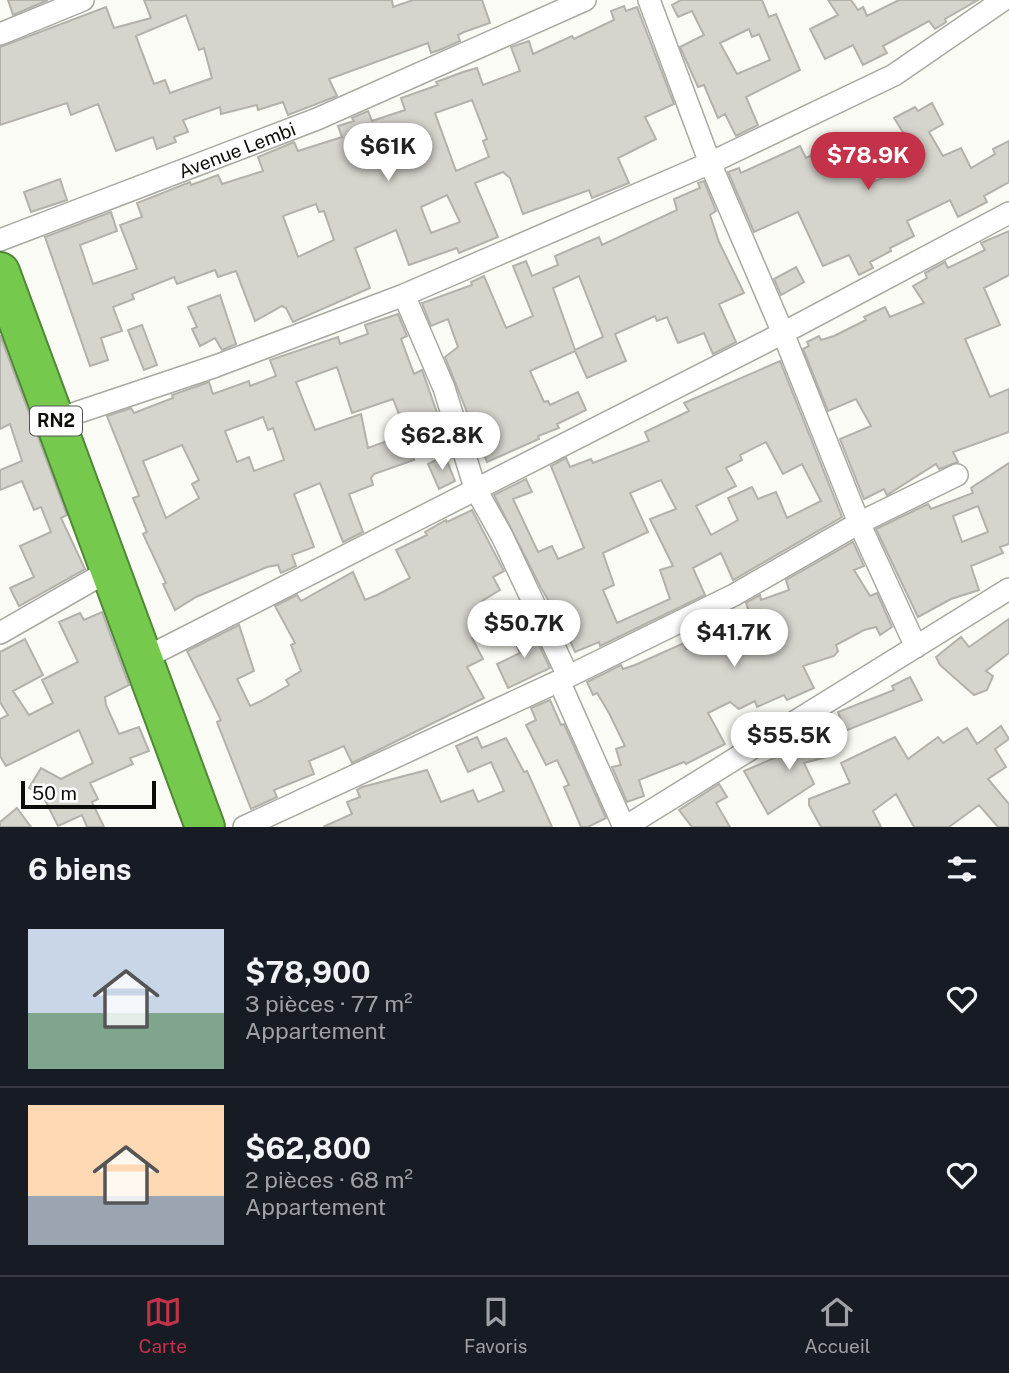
<!DOCTYPE html>
<html lang="fr">
<head>
<meta charset="utf-8">
<style>
	:root { --surface:#171b24; --page:#242831; --text:#f1f3f6; --muted:#9ea1a6; --line:#363941; --accent:#c33249 }
	body { margin:0; font-family:"Public Sans",sans-serif; background:var(--page); color:var(--text); height:100vh; display:flex; flex-direction:column; font-size:26px; white-space:nowrap }
	* { box-sizing:border-box; margin:0 }
	p { font-size:23px; color:var(--muted) }
	.icon { flex:none; width:38px; height:38px; fill:none; stroke:currentColor; stroke-width:2; stroke-linecap:round; stroke-linejoin:round }
	.map { position:relative; height:827px; overflow:hidden }
	.drawer { display:flex; flex-direction:column; background:var(--surface); flex:1 }
	.drawer>* { flex:none }
	.scale { position:absolute; left:21px; bottom:18px; width:135px; box-sizing:border-box; padding-left:7px; border:4px solid #0c0d0b; border-top:0; font-size:19px; line-height:24px; white-space:nowrap; color:#0c0d0b; -webkit-text-stroke:5px #fff; paint-order:stroke }
	.price { position:absolute; translate:-50% -60px; padding:0 16px; border-radius:24px; background:#fff; color:#222; font-size:23px; line-height:46px; filter:drop-shadow(0 2px 4px #0008) }
	.price::after { content:''; position:absolute; left:50%; top:42px; width:21px; height:16px; margin-left:-10px; background:inherit; clip-path:polygon(0 0,100% 0,50% 100%) }
	.price.current { background:var(--accent); color:#fff }
	ul { padding:0; list-style:none }
	li { display:flex; align-items:center; gap:21px; height:175px; padding:0 28px }
	li+li { border-top:2px solid var(--line) }
	li span { display:grid; place-items:center; flex:none; width:196px; height:140px; border-radius:0px; color:#555 }
	li>.icon { margin-inline-start:auto }
	span .icon { width:84px; height:84px; fill:#fffc; stroke-width:1 }
	li b { font-size:30px }
	h2 { display:flex; justify-content:space-between; align-items:center; height:84px; padding:0 28px; font-size:30px }
	.tab-bar { display:flex; justify-content:space-around; align-items:center; height:98px; border-top:2px solid var(--line); background:var(--surface); font-size:19px; color:var(--muted) }
	.tab-bar a { display:grid; justify-items:center; gap:4px }
	.tab-bar .current { color:var(--accent) }
	.map>svg:first-child { display:block }
	.building { fill:#d5d4cd; stroke:#b3b1ab; stroke-width:2; fill-rule:evenodd }
	.lines { fill:none; stroke-linecap:round; stroke-linejoin:round }
	.street-casing { stroke:#a8a9a2; stroke-width:24 }
	.highway-casing { stroke:#508837; stroke-width:42 }
	.street { stroke:#fff; stroke-width:21 }
	.highway { stroke:#75ca4e; stroke-width:38 }
	.labels { text-anchor:middle; stroke-width:5; stroke-linejoin:round; paint-order:stroke }
	.shield { fill:#fff; stroke:#555654; stroke-width:2 }
	.shield-label { font-size:18px; font-weight:bold; fill:#0c0d0b }
	.street-label { font-size:19px; fill:#0c0d0b; stroke:#fff }
</style>
</head>
<body>
<div class="map">
<svg width="1009" height="827" viewBox="0 0 1009 827">
	<rect width="100%" height="100%" fill="#fafbf4"/>
	<path class="building" d="M8,0H48L13,15Z
		M144,0H392L393,7L413,0H482L490,23L464,32L458,35L460,41L442,49L431,53L428,43L329,79L337,96L288,115L283,102L258,110L257,105L221,114L220,107L183,120L188,132L174,137L176,142L157,149L153,137L116,151L98,104L71,115L67,103L0,125V47L106,7L114,28L151,18ZM186,15L199,50L204,48L212,78L170,93L165,80L154,84L136,36Z
		M681,0H762L769,17L776,14L800,70L746,97L758,125L736,136L725,114L718,118L704,85L698,87L680,47L704,35L692,11L678,17L672,5ZM749,29L752,37L759,34L770,60L737,74L720,43Z
		M828,0H851L858,10L863,7L867,16L899,0H978L945,19L946,22L935,29L929,21L883,46L887,53L863,65L853,45L825,59L810,29L838,15Z
		M624,6L626,11L637,7L674,104L645,117L656,139L618,158L629,183L592,198L589,190L523,214L510,178L503,172L475,183L498,237L459,253L457,248L409,265L396,230L355,248L370,288L293,322L286,308L282,306L255,321L236,271L218,277L215,270L177,284L174,277L132,294L134,299L113,307L122,331L101,338L108,360L90,366L45,237L111,212L117,231L80,245L93,284L137,269L120,225L142,217L137,203L190,182L191,185L218,175L222,184L263,171L258,157L294,142L298,151L342,137L338,126L354,121L352,118L368,111L372,121L405,110L401,98L438,85L436,82L463,72L477,68L483,85L520,71L511,47L529,41L533,54L572,36L574,39L614,20L611,11ZM472,100L487,139L483,141L489,157L456,171L435,113ZM447,195L460,222L431,233L421,207ZM316,204L319,212L324,211L334,240L298,257L283,216Z
		M932,103L943,124L929,132L943,156L961,148L971,168L995,154L993,149L1009,141V182L984,196L987,202L958,217L950,200L907,221L914,236L890,248L891,251L870,262L873,268L859,275L849,255L823,266L798,212L754,232L728,172L739,168L741,173L800,146L806,158L829,147L832,153L838,150L848,169L863,163L856,175L862,172L868,184L902,170L896,157L914,150L894,118L915,107L918,111Z
		M60,179L67,200L31,212L24,192Z
		M704,181L716,211L710,215L719,242L744,293L719,304L736,342L713,354L704,333L678,343L667,317L657,321L655,316L615,334L626,361L587,378L575,351L530,371L544,402L548,401L550,405L578,392L586,410L557,424L559,428L538,436L539,439L487,462L445,357L458,347L448,319L431,326L422,303L472,285L471,282L484,276L506,328L533,316L513,266L526,261L532,276L558,265L555,256L599,237L602,245L677,210L674,199L700,188L698,183ZM579,276L603,337L575,350L553,288Z
		M1009,231V275L984,288L1000,325L965,339L990,397L1009,389V432L953,452L958,462L939,469L936,464L887,495L884,489L864,499L840,439L871,426L856,399L828,411L803,349L809,346L807,342L819,336L821,340L834,336L866,320L864,317L885,307L890,317L924,303L913,286L927,278L925,273L945,262L948,268L985,250L981,243Z
		M796,267L804,282L781,295L774,279Z
		M220,295L236,344L222,350L215,338L200,346L192,329L197,327L188,307Z
		M398,314L407,336L401,339L414,374L422,370L441,424L408,437L393,399L352,413L337,367L296,382L315,430L361,414L368,448L404,435L414,460L374,474L371,478L373,485L349,494L363,532L343,542L320,483L294,494L314,547L292,555L296,566L281,573L278,565L267,567L196,597L175,610L163,584L166,583L143,534L147,532L133,498L139,496L107,416L131,408L134,413L173,398L172,395L209,382L213,394L249,381L250,386L276,376L270,360L338,337L340,344L368,334L365,325ZM263,417L268,430L273,428L284,460L254,471L249,457L237,462L225,431ZM182,445L199,480L192,484L199,498L166,518L143,461Z
		M142,325L157,365L144,370L128,330Z
		M0,335L67,515L61,518L85,569L19,606L10,588L34,577L20,546L51,532L41,507L34,510L22,481L0,490V470L22,461L10,424L0,429Z
		M780,361L842,517L733,580L721,553L693,568L705,595L600,646L599,642L575,652L557,610L555,611L541,588L494,495L526,479L532,492L513,499L538,552L552,546L558,559L584,548L551,466L566,458L570,467L591,459L593,463L649,441L645,432L689,411L684,403ZM766,442L783,474L802,464L821,501L787,518L776,492L758,499L752,487L728,498L738,520L711,535L696,506L736,486L726,468L742,460L740,455ZM661,480L676,509L650,519L673,566L660,570L670,599L617,623L603,590L614,585L603,553L648,532L630,493Z
		M445,456L455,481L439,489L428,464Z
		M1009,463V544L1000,547L1003,553L971,566L979,590L951,599L918,617L876,529L928,504L931,509L973,493L971,488ZM978,506L988,532L962,542L953,516Z
		M472,510L504,571L493,577L500,590L482,601L495,625L472,638L483,659L467,667L484,698L352,763L344,746L309,761L314,774L274,790L277,797L251,809L217,722L221,720L187,651L239,625L254,671L237,679L250,706L261,701L289,685L286,680L301,671L291,645L295,643L275,606L297,595L301,601L353,572L365,600L377,595L410,578L396,550L427,535L425,532L446,520L447,522Z
		M853,542L864,566L854,570L870,596L877,593L892,627L880,635L876,627L864,630L836,645L838,651L834,656L803,666L814,688L787,700L784,695L757,707L755,701L739,709L730,702L708,713L725,744L686,764L684,762L639,780L644,796L627,802L612,767L621,765L616,749L625,746L609,713L597,693L593,695L587,682L621,665L623,669L635,665L684,643L686,649L696,644L697,647L753,622L746,603L760,595L761,600L789,590L786,580Z
		M102,612L129,685L105,697L106,705L119,734L139,727L149,751L130,758L133,764L90,783L98,799L92,802L104,827H87L82,815L58,826L43,796L29,788L41,768L61,779L93,763L79,730L6,766L0,756V719L8,715L0,702V652L25,639L43,675L13,691L29,715L53,703L42,680L78,662L59,622L80,613L84,620Z
		M1009,619V653L986,671L993,676L987,690L974,695L940,665L936,657L961,637L969,647Z
		M531,628L550,668L508,688L497,664L520,653L512,635Z
		M910,677L922,700L845,731L838,712L894,690L892,686Z
		M550,700L561,725L564,724L606,818L588,827H581L564,787L569,785L557,760L546,765L526,725L536,720L531,708Z
		M828,726L834,755L804,763L814,784L768,814L744,771L816,740L814,729Z
		M1001,726L1009,739L995,749L1006,767L988,779L1009,804V827H998L979,805L949,827H914L896,794L873,811L881,827H821L809,805V799L850,783L841,763L895,737L908,759L938,737L943,743L967,728L977,744Z
		M477,737L482,748L506,738L524,772L527,771L552,827H323L352,814L347,802L360,797L357,790L362,787L427,770L441,802L473,790L478,802L504,791L491,762L468,772L456,746Z
		M719,784L727,797L716,803L730,827H692L679,810Z
		M17,808L31,827H0V822Z"/>
	<g class="lines">
		<defs>
			<path id="street" d="M649,0L710,163L783,333L859,523L916,647
				M0,34L83,0
				M0,240L317,119L585,0
				M404,295L444,388L475,488L502,536L568,676
				M55,420L216,366L404,295L710,163L894,75L1003,0
				M0,633L110,570
				M143,659L783,333L1009,213
				M559,681L624,827
				M244,827L559,681L734,595L859,523L957,475
				M625,827L1009,589"/>
			<path id="highway" d="M0,272L205,827"/>
		</defs>
		<use href="#street" class="street-casing"/>
		<use href="#highway" class="highway-casing"/>
		<use href="#street" class="street"/>
		<use href="#highway" class="highway"/>
	</g>
	<g class="labels">
		<rect class="shield" x="30" y="406.5" width="52" height="29" rx="5"/>
		<g class="shield-label">
			<text x="56" y="427">RN2</text>
		</g>
		<g class="street-label">
			<text transform="translate(237 150) rotate(-21)" y="7">Avenue Lembi</text>
		</g>
	</g>
</svg>
<div class="scale">50 m</div>
<b class="price" style="left:388px;top:183px">$61K</b>
<b class="price current" style="left:868px;top:192px">$78.9K</b>
<b class="price" style="left:442px;top:472px">$62.8K</b>
<b class="price" style="left:524px;top:660px">$50.7K</b>
<b class="price" style="left:734px;top:669px">$41.7K</b>
<b class="price" style="left:789px;top:772px">$55.5K</b>
</div>
<section class="drawer">
<h2>6 biens<svg class="icon" aria-label="filters" viewBox="0 0 24 24"><path d="M4 7h16M4 17h16"/><circle cx="9" cy="7" r="2"/><circle cx="15" cy="17" r="2"/></svg></h2>
<ul>
<li><span style="background:linear-gradient(#c9d6e8 60%,#7fa58c 0)"><svg class="icon" aria-label="home" viewBox="0 0 24 24"><path d="M3 11l9-7 9 7M6 9v11h12V9"/></svg></span><div><b>$78,900</b><p>3 pièces · 77 m²</p><p>Appartement</p></div><svg class="icon" aria-label="heart" viewBox="0 0 24 24"><path d="M12 20l-8-8c-3-5 5-10 8-4 3-6 11-1 8 4z"/></svg></li>
<li><span style="background:linear-gradient(#ffd9b3 65%,#9aa5b1 0)"><svg class="icon" aria-label="home" viewBox="0 0 24 24"><path d="M3 11l9-7 9 7M6 9v11h12V9"/></svg></span><div><b>$62,800</b><p>2 pièces · 68 m²</p><p>Appartement</p></div><svg class="icon" aria-label="heart" viewBox="0 0 24 24"><path d="M12 20l-8-8c-3-5 5-10 8-4 3-6 11-1 8 4z"/></svg></li>
</ul>
</section>
<nav class="tab-bar">
<a class="current"><svg class="icon" aria-label="map" viewBox="0 0 24 24"><path d="M3 6l6-2 6 2 6-2v14l-6 2-6-2-6 2zM9 4v14M15 6v14"/></svg>Carte</a>
<a><svg class="icon" aria-label="saved" viewBox="0 0 24 24"><path d="M7 4h10v16l-5-4-5 4z"/></svg>Favoris</a>
<a><svg class="icon" aria-label="home" viewBox="0 0 24 24"><path d="M3 11l9-7 9 7M6 9v11h12V9"/></svg>Accueil</a>
</nav>
</body>
</html>
